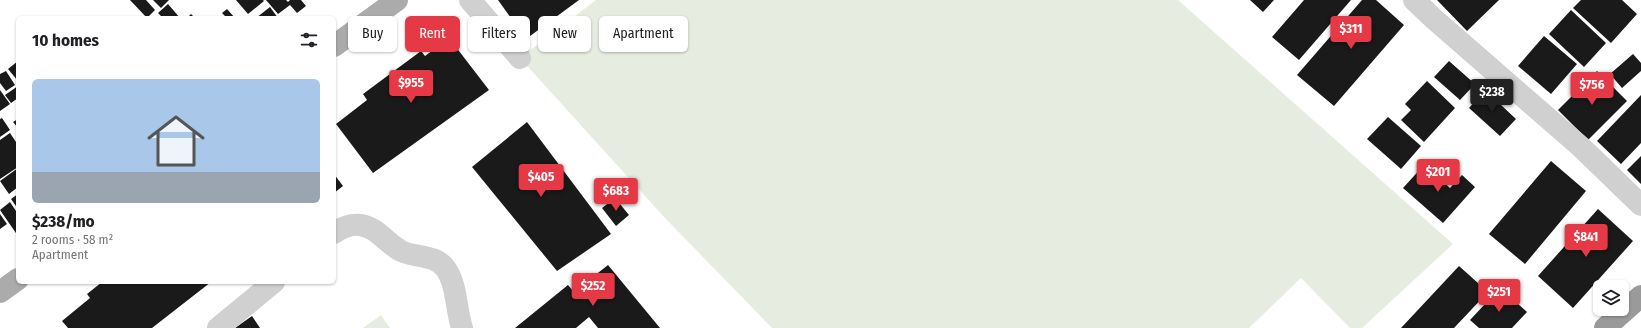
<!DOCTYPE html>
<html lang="en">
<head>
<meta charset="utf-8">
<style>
	:root { --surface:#fff; --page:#f2f2f2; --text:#202124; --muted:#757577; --line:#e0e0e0; --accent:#e63946 }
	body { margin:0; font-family:"Fira Sans Condensed",sans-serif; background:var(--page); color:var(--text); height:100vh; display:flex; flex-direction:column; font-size:15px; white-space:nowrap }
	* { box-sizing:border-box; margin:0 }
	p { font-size:13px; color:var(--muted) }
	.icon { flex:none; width:22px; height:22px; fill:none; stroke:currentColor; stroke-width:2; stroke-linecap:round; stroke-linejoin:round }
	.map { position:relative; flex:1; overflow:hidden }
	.sheet { position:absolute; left:16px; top:16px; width:320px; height:268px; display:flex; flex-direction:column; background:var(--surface); border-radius:6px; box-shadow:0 1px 3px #0004 }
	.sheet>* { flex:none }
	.top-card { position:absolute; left:348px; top:16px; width:380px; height:36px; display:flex; gap:8px }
	.fabs { position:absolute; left:1593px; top:280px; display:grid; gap:8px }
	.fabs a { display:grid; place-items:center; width:36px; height:36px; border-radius:6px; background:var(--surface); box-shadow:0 1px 3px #0004; font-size:20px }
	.price { position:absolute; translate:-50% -34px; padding:0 9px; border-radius:4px; background:var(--accent); color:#fff; font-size:13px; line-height:26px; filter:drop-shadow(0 1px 2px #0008) }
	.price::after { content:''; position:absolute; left:50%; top:24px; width:12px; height:9px; margin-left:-6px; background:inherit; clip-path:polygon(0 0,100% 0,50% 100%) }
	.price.selected { background:#222; color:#fff }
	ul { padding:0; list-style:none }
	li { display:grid; align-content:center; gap:8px; height:212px; padding:0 16px }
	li+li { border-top:1px solid var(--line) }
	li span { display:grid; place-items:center; height:124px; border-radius:6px; color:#555 }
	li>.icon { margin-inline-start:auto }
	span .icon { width:72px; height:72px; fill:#fffc; stroke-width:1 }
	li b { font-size:17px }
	h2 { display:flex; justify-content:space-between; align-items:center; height:48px; padding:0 16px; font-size:17px }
	.pill { padding:0 14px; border-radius:6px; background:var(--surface); box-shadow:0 1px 3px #0004; font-size:14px; line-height:36px }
	.pill.selected { background:var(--accent); color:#fff }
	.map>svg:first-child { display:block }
	.green { fill:#e6ecdf }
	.building { fill:#1a1a1a }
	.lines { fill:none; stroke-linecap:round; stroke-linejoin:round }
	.minor { stroke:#d0d0d0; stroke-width:22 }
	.major { stroke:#ababab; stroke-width:22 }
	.highway { stroke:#9a9a9a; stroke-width:22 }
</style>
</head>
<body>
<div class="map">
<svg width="1641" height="328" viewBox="0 0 1641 328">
	<rect width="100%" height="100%" fill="#fff"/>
	<path class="green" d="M596,0H1178L1453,244L1362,328H1350L1301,278L1249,328H772L665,218L520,58Z
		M381,315L390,328H363Z"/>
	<path class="building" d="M130,0H146L155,10L147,18Z
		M153,0H169L161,8Z
		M236,0H263L264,1L248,14Z
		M266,0H286L288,2L290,0H301L306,6L297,13L290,5L278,14Z
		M498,0H579L526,39Z
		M1250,0H1274L1263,12Z
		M1304,0H1351L1299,60L1272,37Z
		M1362,0H1376L1404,25L1334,106L1297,75Z
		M1437,0H1499L1467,31Z
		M1581,0H1622L1637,14L1611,43L1573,8Z
		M168,4L180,18H163L158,13Z
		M270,7L278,18H256Z
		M227,9L235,18H227L222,13Z
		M1571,10L1606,43L1584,67L1549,34Z
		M191,14L195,18H187Z
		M1544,36L1577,64L1551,94L1518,66Z
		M449,38L489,90L373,173L336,124L367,100L363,94L421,51L425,56Z
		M1633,54L1641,63V71L1622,88L1610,74Z
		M18,61V81L8,69Z
		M1449,61L1475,84L1460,100L1434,77Z
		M6,71L15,85L6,91L0,83V74Z
		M1597,71L1627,101L1588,140L1558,110Z
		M1427,81L1455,108L1424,142L1401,120L1411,110L1405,104Z
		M18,86V98L11,103L5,95Z
		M0,90L10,104L0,111Z
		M1485,90L1516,119L1500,136L1469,108Z
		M1641,95V143L1621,164L1597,141Z
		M1388,117L1421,146L1401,169L1367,139Z
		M2,118L10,130L0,137V119Z
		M18,119V128L13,122Z
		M527,122L611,234L557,271L472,167Z
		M10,133L18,145V167L0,179V140Z
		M1641,156V184L1627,170Z
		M1551,161L1586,191L1525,264L1489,234Z
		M1424,165L1450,188L1462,175L1475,187L1443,223L1403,188Z
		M18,168V187L9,194L0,181Z
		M334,174L343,186L334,193Z
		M18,194V209L11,199Z
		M615,198L629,215L616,226L602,208Z
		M10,202L18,214V236L0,210Z
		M1598,209L1633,241L1573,308L1538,276Z
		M0,214L7,224L0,229Z
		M608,265L660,328H598L589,317L576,328H515L568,285L574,292Z
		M1459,266L1488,292L1454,328H1401Z
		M102,282H211L152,328H68L62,321L90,298L87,294Z
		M1500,288L1527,312L1512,328H1479L1470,320Z
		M252,316L260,328H235Z"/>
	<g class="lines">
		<path class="minor" d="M470,0L520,58
			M1414,0L1434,19L1581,147L1641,205
			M334,233C340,228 351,224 360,225C377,227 386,243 401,251C415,258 436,254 446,269C457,285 456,310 462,328
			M218,328L274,282"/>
		<path class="major" d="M334,46L397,0
			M0,292L18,279"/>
		<path class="highway" d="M1605,328L1641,296"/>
	</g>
</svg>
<div class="fabs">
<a><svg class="icon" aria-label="layers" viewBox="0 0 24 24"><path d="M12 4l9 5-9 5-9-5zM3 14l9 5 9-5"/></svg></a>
</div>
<b class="price" style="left:1351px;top:50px">$311</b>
<b class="price" style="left:411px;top:104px">$955</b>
<b class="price" style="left:1592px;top:106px">$756</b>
<b class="price selected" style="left:1492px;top:113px">$238</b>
<b class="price" style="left:1438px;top:193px">$201</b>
<b class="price" style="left:541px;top:198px">$405</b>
<b class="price" style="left:616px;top:212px">$683</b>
<b class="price" style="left:1586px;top:258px">$841</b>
<b class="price" style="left:593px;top:307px">$252</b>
<b class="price" style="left:1499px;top:313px">$251</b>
<div class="top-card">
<a class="pill">Buy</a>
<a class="pill selected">Rent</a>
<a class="pill">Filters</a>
<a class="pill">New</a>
<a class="pill">Apartment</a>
</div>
<section class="sheet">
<h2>10 homes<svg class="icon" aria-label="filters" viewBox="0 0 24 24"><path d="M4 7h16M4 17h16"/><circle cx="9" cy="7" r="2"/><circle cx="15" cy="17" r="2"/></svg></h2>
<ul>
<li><span style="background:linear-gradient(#a9c7e8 75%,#9aa5b1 0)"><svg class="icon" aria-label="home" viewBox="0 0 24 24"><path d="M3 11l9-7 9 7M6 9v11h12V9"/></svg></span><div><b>$238/mo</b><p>2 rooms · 58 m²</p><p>Apartment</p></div></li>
</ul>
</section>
</div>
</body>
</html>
